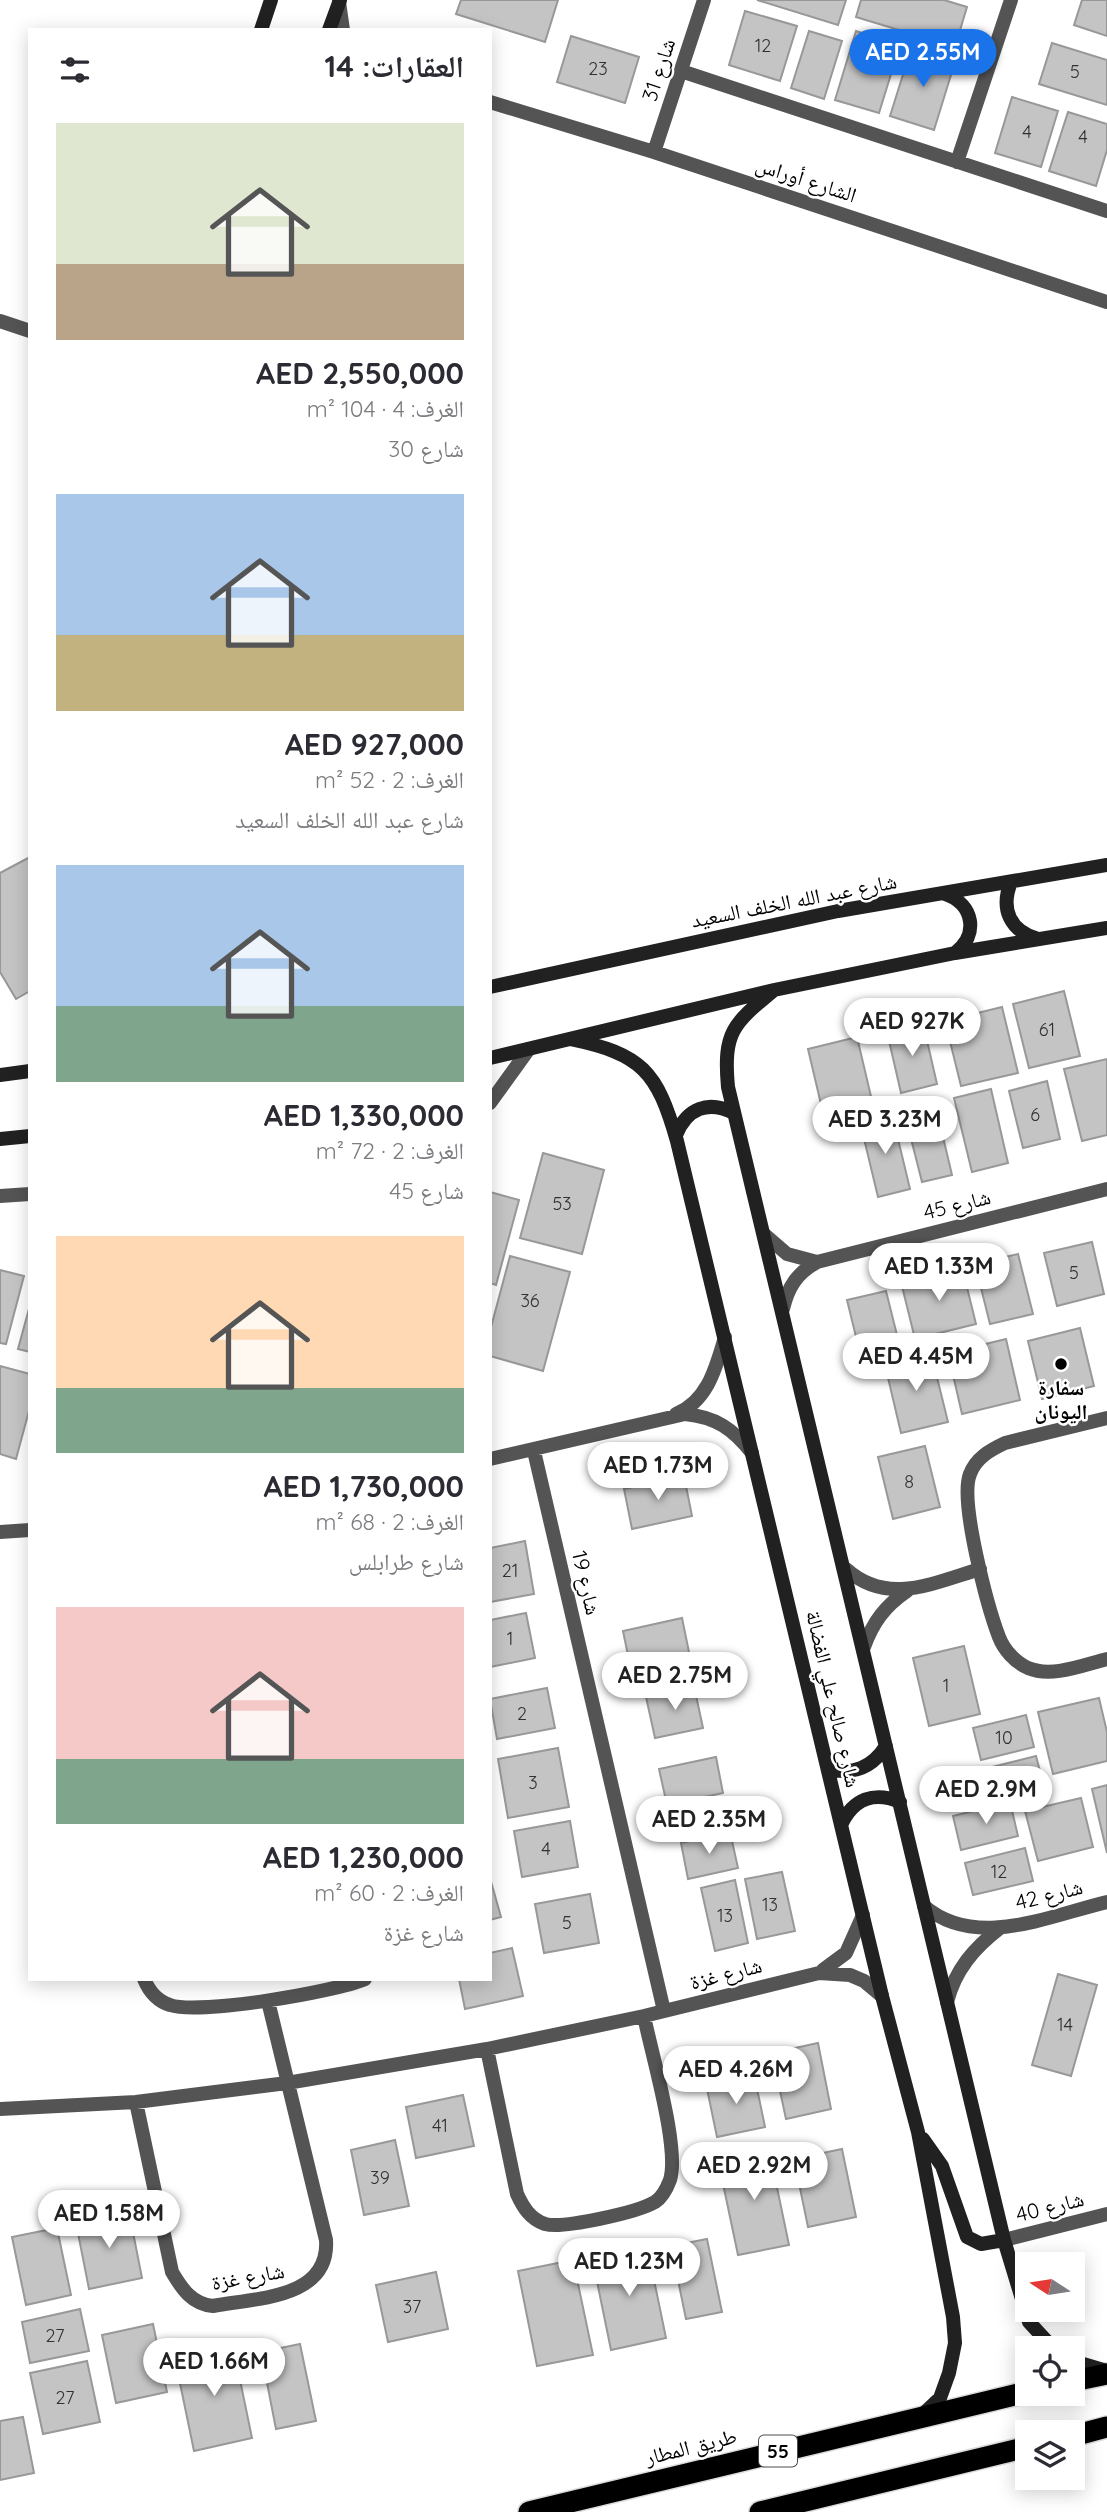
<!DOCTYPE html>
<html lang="ar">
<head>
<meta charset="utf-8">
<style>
	:root { --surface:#fff; --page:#f2f2f3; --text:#2b2b33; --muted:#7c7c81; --accent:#1a73e8 }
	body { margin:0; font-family:Quicksand,"Noto Naskh Arabic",sans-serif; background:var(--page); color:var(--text); direction:rtl; height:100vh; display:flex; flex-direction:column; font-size:26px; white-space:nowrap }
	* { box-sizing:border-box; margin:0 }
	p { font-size:23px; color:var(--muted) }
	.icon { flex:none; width:38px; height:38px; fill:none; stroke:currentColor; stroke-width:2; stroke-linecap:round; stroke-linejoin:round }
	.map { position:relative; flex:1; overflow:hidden; direction:ltr }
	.panel { position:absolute; left:28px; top:28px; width:464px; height:1953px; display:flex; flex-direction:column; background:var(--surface); border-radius:0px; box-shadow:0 4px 18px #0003; direction:rtl }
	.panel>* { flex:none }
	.needle { width:46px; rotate:282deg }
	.buttons { position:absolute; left:1015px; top:2252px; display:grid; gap:14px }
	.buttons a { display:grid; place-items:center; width:70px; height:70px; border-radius:0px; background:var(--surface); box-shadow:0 4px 18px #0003; font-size:35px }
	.price { position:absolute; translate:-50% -60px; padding:0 16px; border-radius:24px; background:#fff; color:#222; font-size:23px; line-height:46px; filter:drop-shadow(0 2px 4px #0008) }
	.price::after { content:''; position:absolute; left:50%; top:42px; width:21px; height:16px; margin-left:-10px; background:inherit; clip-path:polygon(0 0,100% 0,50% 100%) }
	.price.current { background:var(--accent); color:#fff }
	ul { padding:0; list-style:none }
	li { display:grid; align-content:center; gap:14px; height:371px; padding:0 28px }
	li span { display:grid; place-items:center; height:217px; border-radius:0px; color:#555 }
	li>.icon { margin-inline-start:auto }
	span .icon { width:126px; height:126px; fill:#fffc; stroke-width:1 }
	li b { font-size:30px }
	h2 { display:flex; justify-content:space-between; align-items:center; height:84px; padding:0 28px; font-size:30px }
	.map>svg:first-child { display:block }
	.building { fill:#c4c4c4; stroke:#989898; stroke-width:2 }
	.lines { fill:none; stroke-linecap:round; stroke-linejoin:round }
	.highway-casing { stroke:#dbdbdb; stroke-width:24 }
	.street { stroke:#545454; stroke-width:14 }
	.secondary { stroke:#212121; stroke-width:14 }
	.highway { stroke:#000; stroke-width:21 }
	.poi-dot { fill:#000; stroke:#fff; stroke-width:2.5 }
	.labels { text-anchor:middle; stroke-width:5; stroke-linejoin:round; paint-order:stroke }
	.number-label { font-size:18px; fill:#313131 }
	.shield { fill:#fff; stroke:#4c4c4c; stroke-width:2 }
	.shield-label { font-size:19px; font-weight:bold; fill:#000 }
	.street-label { font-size:21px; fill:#000; stroke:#fff }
	.poi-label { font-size:21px; font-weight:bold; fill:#000; stroke:#fff }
</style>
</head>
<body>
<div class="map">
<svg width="1107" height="2512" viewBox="0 0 1107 2512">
	<rect width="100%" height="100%" fill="#fff"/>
	<path class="building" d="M461,0H558L545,42L456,14Z
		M757,0H846L838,25Z
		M861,0H944L967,7L955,47L856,17Z
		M1082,0H1107V36L1074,25Z
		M745,11L797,26L780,81L729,65Z
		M809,31L842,41L824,99L791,88Z
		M856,31L900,45L879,113L835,100Z
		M571,36L639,57L625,103L557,82Z
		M1052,43L1107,60V105L1039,84Z
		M911,49L955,62L934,130L890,116Z
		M1012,97L1058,111L1041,167L995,153Z
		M1068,112L1107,124V150L1096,186L1049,171Z
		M30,857V991L16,999L0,972V873Z
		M1064,991L1080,1056L1029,1068L1013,1004Z
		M1002,1007L1018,1073L961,1086L945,1021Z
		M923,1023L937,1084L901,1093L887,1032Z
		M857,1037L873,1105L824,1117L808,1049Z
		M1107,1059V1135L1082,1141L1064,1069Z
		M1047,1081L1060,1139L1023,1148L1009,1091Z
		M991,1089L1008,1163L972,1172L954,1098Z
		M935,1103L952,1175L922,1182L904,1111Z
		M892,1114L910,1189L878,1197L860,1122Z
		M543,1153L604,1170L582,1254L520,1238Z
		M490,1192L519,1200L496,1285L490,1283Z
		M1092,1242L1104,1294L1057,1306L1044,1253Z
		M1018,1254L1033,1314L990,1324L975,1264Z
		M510,1256L570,1272L543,1371L490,1356V1331Z
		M962,1267L976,1324L915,1339L901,1282Z
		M0,1270L24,1276L6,1344L0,1343Z
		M886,1291L899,1343L860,1353L847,1300Z
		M30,1305V1352L18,1349Z
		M1080,1328L1094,1386L1042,1399L1028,1341Z
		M1006,1339L1020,1400L962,1414L948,1353Z
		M931,1353L948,1422L901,1433L885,1365Z
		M0,1366L30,1374V1407L16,1459L0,1454Z
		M925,1446L940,1507L893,1519L878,1457Z
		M684,1476L692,1516L632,1529L624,1489Z
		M525,1541L534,1594L490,1602V1548Z
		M526,1613L535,1658L490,1667V1620Z
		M682,1618L690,1657L631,1670L623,1631Z
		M964,1646L980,1714L929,1726L913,1658Z
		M694,1686L703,1728L655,1738L646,1697Z
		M547,1688L555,1728L497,1739L490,1699Z
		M1099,1698L1107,1732V1761L1053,1774L1038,1712Z
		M1026,1715L1034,1747L981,1760L973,1728Z
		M558,1748L569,1807L508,1818L498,1759Z
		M1036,1756L1044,1786L995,1797L988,1768Z
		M716,1757L723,1793L667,1805L659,1769Z
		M1107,1785V1853L1092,1789Z
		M1081,1798L1093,1847L1038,1861L1025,1811Z
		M1010,1802L1018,1836L961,1850L953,1816Z
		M570,1821L578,1867L522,1877L514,1831Z
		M730,1832L738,1868L688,1879L681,1843Z
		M1025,1848L1033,1881L973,1895L965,1863Z
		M782,1872L795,1931L757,1939L745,1879Z
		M490,1878L501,1917L490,1920Z
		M735,1880L748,1943L715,1951L701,1888Z
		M590,1894L599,1943L544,1953L535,1904Z
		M512,1948L523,1996L465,2009L459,1979H490V1953Z
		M1058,1974L1097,1985L1071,2076L1032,2065Z
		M818,2043L831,2109L786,2119L772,2053Z
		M754,2074L765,2127L717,2137L706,2084Z
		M463,2095L474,2146L416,2158L406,2107Z
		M395,2140L409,2206L364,2215L351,2150Z
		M769,2149L789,2245L738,2255L718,2160Z
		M842,2149L856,2217L808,2227L794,2159Z
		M129,2212L142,2278L89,2289L76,2223Z
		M57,2228L71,2295L26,2305L12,2237Z
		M707,2239L722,2312L686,2319L671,2246Z
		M647,2246L666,2338L611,2350L592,2257Z
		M573,2260L593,2355L537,2366L518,2271Z
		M436,2272L448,2329L388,2342L376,2285Z
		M80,2309L89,2351L30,2363L22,2322Z
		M153,2324L167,2392L116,2403L102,2335Z
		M300,2344L316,2421L276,2429L261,2352Z
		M233,2346L252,2438L194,2451L175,2359Z
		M87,2361L100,2422L43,2434L30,2373Z
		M23,2417L34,2473L0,2480V2421Z"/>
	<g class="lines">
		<defs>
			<path id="highway" d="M1073,2381L1107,2374
				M1073,2436L1107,2427
				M529,2512L1027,2392
				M760,2512L1027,2447"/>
		</defs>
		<use href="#highway" class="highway-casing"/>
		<path class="street" d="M339,2L343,30
			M681,71L1107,211
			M490,102L654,152L1107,302
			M654,152L704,0
			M957,162L1011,0
			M0,321L30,331
			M490,1103L529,1049
			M0,1196L30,1194
			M765,1235L787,1254L817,1262
			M783,1309C788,1287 797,1273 817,1262L1107,1189
			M676,1414C708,1401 716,1367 725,1337
			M1107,1418L1005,1443C990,1450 976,1458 970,1474C959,1501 988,1608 999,1637C1004,1650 1015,1662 1028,1668C1052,1678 1083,1665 1107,1659
			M534,1451L664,2011
			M490,1459L685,1414C716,1417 733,1429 752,1453
			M0,1532L30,1530
			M846,1569C887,1606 933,1583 980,1569
			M864,1647C873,1622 885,1606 907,1591
			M924,1906C976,1950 1048,1916 1107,1902
			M823,1970L846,1953L863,1915
			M144,1979C149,1991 157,2001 170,2005C199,2015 335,1992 365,1979
			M947,2002C955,1970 974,1948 1000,1928
			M487,2049L517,2194C523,2207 530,2219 545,2224C564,2229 638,2212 655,2202C663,2197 667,2188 670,2180C680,2148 651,2052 644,2016
			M136,2102L172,2272C182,2289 192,2304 213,2306C255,2298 330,2299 326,2240L268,2001
			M0,2109L136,2102L287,2083L487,2049L644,2016L819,1973L850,1975L864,1981L882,1996
			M1004,2240L1107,2214"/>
		<path class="secondary" d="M261,30L271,0
			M329,30L340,0
			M1011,882C1000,909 1010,931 1038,939
			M945,894C974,904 979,935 955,953
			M490,987L838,911L1107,865
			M774,990C733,1024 723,1032 728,1087L1004,2240L1029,2322L1053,2348
			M570,1039C642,1054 657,1071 677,1141L882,1996L918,2132L953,2317L955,2343L949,2373L940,2398L921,2416
			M490,1058L774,990L955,953L1107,928
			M0,1075L30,1071
			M676,1135C687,1108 708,1100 734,1113
			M0,1139L30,1136
			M828,1769C853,1775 872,1768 886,1746
			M841,1825C853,1799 874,1791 900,1802
			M923,2139L942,2166L967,2237L981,2244L1004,2240
			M1073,2361L1107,2371"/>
		<use href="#highway" class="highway"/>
	</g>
	<circle class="poi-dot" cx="1061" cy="1364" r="7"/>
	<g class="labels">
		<g class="number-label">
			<text x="763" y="52">12</text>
			<text x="598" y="75">23</text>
			<text x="1075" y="78">5</text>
			<text x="1027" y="138">4</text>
			<text x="1083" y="143">4</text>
			<text x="1047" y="1036">61</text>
			<text x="1035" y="1121">6</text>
			<text x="562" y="1210">53</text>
			<text x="1074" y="1279">5</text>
			<text x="530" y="1307">36</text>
			<text x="909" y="1488">8</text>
			<text x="510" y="1577">21</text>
			<text x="510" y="1645">1</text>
			<text x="946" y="1692">1</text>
			<text x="522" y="1720">2</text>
			<text x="1004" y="1744">10</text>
			<text x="533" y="1789">3</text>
			<text x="546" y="1855">4</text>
			<text x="999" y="1878">12</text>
			<text x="770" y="1911">13</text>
			<text x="725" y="1922">13</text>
			<text x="567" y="1929">5</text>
			<text x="1065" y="2031">14</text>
			<text x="440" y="2132">41</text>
			<text x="380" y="2184">39</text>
			<text x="412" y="2313">37</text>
			<text x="55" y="2342">27</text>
			<text x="65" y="2404">27</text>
		</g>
		<rect class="shield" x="759" y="2435.5" width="38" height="31" rx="5"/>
		<g class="shield-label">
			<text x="778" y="2458">55</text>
		</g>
		<g class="street-label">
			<text transform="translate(659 70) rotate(-72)" y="7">شارع 31</text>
			<text transform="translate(806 180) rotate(18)" y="7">الشارع أوراس</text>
			<text transform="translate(794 901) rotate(-11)" y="7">شارع عبد الله الخلف السعيد</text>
			<text transform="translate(957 1205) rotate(-14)" y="7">شارع 45</text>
			<text transform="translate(586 1583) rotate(77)" y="7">شارع 19</text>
			<text transform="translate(833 1699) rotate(77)" y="7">شارع صالح علي الفضالة</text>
			<text transform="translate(1049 1895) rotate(-14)" y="7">شارع 42</text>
			<text transform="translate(726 1974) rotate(-14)" y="7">شارع غزة</text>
			<text transform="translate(1050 2207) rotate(-14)" y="7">شارع 40</text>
			<text transform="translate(248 2277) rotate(-10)" y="7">شارع غزة</text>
			<text transform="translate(691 2447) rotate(-14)" y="7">طريق المطار</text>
		</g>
		<g class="poi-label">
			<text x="1061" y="1395">سفارة<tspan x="1061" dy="24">اليونان</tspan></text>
		</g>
	</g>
</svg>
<div class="buttons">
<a><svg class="needle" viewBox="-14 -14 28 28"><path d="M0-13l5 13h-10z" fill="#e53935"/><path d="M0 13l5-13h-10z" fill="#7c7c81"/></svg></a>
<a><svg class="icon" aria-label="locate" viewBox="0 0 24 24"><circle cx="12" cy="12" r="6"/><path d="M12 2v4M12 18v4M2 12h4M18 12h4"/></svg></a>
<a><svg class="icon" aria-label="layers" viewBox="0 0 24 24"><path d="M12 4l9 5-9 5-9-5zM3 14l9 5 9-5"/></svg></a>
</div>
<b class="price current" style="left:923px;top:89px">AED 2.55M</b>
<b class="price" style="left:912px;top:1058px">AED 927K</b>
<b class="price" style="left:885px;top:1156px">AED 3.23M</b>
<b class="price" style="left:939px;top:1303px">AED 1.33M</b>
<b class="price" style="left:916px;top:1393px">AED 4.45M</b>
<b class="price" style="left:658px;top:1502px">AED 1.73M</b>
<b class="price" style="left:675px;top:1712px">AED 2.75M</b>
<b class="price" style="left:986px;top:1826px">AED 2.9M</b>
<b class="price" style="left:709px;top:1856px">AED 2.35M</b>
<b class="price" style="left:736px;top:2106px">AED 4.26M</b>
<b class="price" style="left:754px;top:2202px">AED 2.92M</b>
<b class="price" style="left:109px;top:2250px">AED 1.58M</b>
<b class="price" style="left:629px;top:2298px">AED 1.23M</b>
<b class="price" style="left:214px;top:2398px">AED 1.66M</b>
<section class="panel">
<h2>العقارات: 14<svg class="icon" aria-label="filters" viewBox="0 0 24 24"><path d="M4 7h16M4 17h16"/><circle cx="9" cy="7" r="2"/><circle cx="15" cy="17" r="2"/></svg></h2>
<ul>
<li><span style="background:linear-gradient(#dfe7d0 65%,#b9a48a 0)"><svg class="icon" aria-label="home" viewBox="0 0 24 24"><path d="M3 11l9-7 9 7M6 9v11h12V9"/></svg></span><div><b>AED 2,550,000</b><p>الغرف: 4 · 104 m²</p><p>شارع 30</p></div></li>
<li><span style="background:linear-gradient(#a9c7e8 65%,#c2b280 0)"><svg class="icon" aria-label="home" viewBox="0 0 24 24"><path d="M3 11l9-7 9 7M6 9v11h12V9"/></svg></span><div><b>AED 927,000</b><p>الغرف: 2 · 52 m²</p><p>شارع عبد الله الخلف السعيد</p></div></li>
<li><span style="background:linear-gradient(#a9c7e8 65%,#7fa58c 0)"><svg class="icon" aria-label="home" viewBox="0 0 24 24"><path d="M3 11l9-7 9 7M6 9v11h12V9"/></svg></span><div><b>AED 1,330,000</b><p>الغرف: 2 · 72 m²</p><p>شارع 45</p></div></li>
<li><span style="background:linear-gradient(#ffd9b3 70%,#7fa58c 0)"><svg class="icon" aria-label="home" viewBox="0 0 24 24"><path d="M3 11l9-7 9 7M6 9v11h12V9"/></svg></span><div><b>AED 1,730,000</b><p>الغرف: 2 · 68 m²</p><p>شارع طرابلس</p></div></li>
<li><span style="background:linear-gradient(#f6c9c9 70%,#7fa58c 0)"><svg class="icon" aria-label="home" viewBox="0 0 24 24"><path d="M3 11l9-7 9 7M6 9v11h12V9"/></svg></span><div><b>AED 1,230,000</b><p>الغرف: 2 · 60 m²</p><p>شارع غزة</p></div></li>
</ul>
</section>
</div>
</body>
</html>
